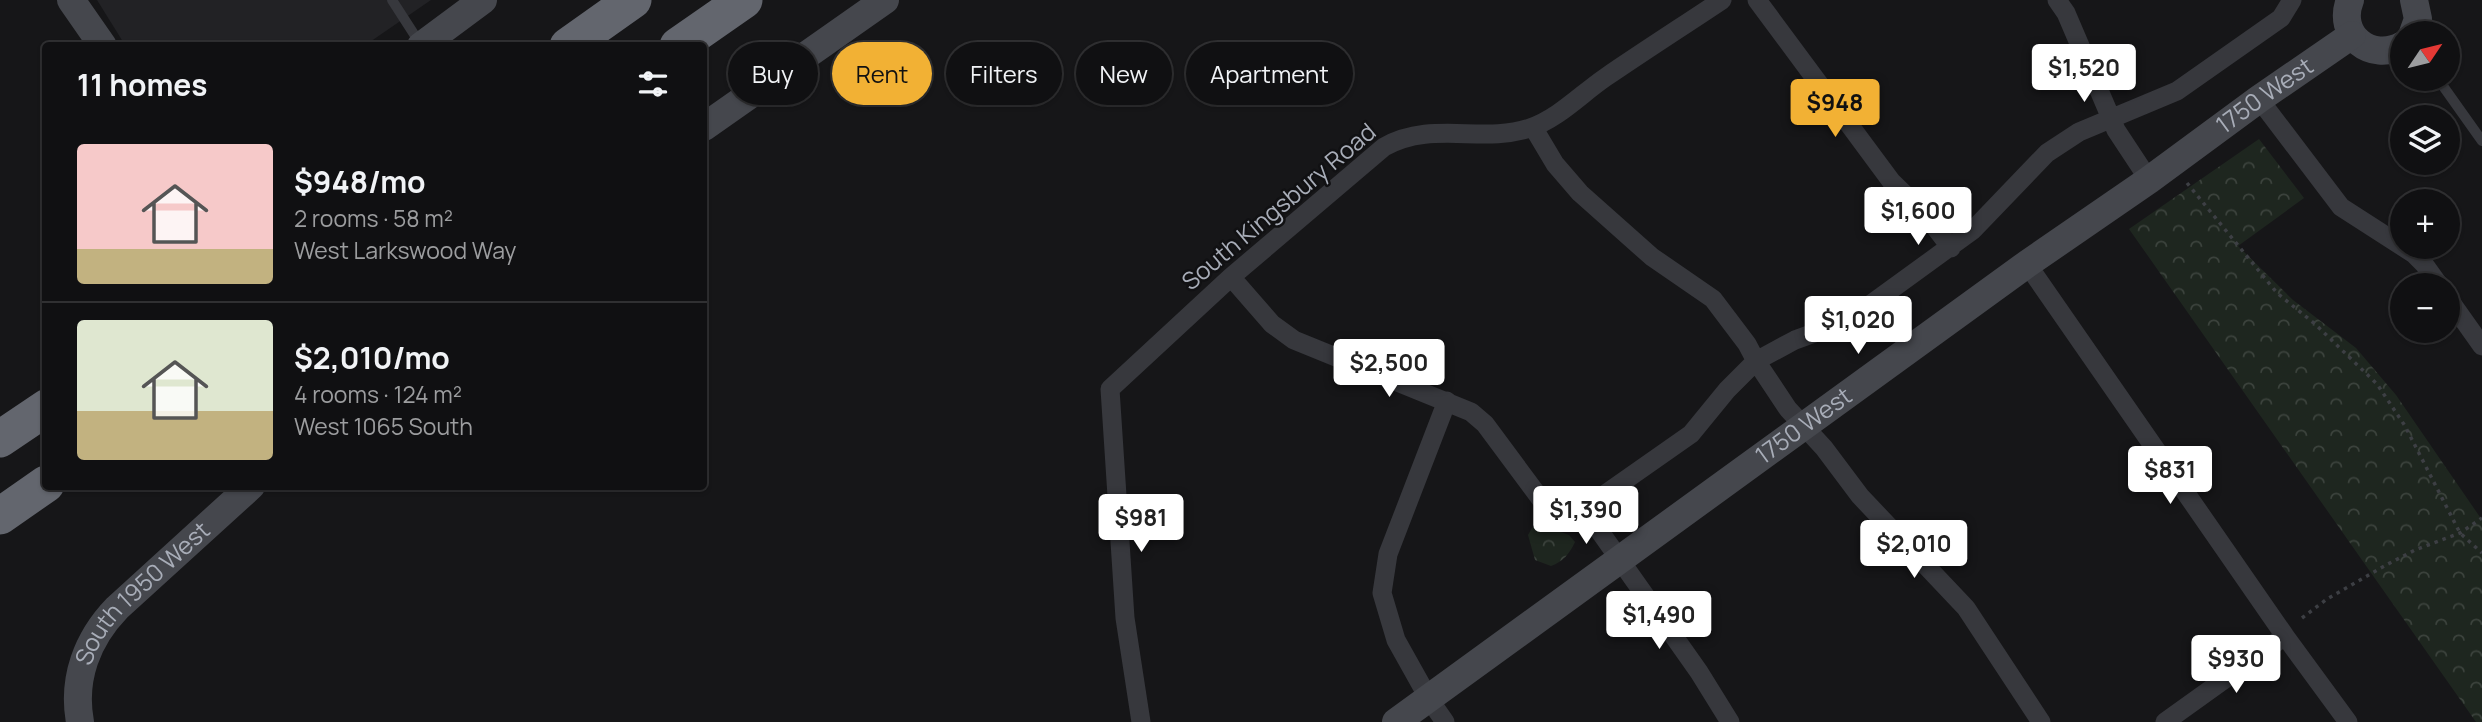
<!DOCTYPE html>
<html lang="en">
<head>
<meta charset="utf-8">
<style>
	:root { --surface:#101012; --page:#1e1e20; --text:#f1f3f6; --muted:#9c9d9f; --line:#303032; --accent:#f2b134 }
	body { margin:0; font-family:Manrope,sans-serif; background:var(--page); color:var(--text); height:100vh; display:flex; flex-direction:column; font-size:26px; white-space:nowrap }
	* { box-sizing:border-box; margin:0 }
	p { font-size:23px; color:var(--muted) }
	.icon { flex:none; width:38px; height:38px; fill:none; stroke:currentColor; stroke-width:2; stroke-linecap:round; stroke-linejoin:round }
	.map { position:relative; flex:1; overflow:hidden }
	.sheet { position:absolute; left:42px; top:42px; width:665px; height:448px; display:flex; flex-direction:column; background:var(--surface); border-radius:7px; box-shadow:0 2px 5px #0004,0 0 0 2px var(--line) }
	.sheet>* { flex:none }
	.hud { position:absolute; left:728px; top:42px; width:665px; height:63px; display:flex; gap:14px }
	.needle { width:46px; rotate:55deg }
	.fabs { position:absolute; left:2390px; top:21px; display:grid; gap:14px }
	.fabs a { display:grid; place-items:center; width:70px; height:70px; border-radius:50%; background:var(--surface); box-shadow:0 2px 5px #0004,0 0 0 2px var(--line); font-size:35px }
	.price { position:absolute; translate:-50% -60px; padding:0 16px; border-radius:7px; background:#fff; color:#222; font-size:23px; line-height:46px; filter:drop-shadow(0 2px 4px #0008) }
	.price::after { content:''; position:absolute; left:50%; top:42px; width:21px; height:16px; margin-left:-10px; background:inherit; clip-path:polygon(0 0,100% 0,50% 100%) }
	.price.selected { background:var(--accent); color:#111 }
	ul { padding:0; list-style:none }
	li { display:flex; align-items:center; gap:21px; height:175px; padding:0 35px }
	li+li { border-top:2px solid var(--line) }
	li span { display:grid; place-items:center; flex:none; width:196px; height:140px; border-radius:7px; color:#555 }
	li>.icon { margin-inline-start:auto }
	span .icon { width:84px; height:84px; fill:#fffc; stroke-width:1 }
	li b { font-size:30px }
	h2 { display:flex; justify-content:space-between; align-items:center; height:84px; padding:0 35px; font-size:30px }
	.pill { padding:0 24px; border-radius:32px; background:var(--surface); box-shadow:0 2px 5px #0004,0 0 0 2px var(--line); font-size:24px; line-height:63px }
	.pill.selected { background:var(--accent); color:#111 }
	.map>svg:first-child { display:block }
	.built { fill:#222225 }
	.park { fill:url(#park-crowns) }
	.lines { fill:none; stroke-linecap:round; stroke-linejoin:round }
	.path { stroke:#3d3f44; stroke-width:3.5; stroke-dasharray:3.5 5; stroke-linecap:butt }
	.lane { stroke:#37383d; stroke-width:10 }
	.street { stroke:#37383d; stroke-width:19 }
	.secondary { stroke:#45474d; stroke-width:28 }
	.highway { stroke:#63666e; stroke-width:37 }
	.labels { text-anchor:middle; stroke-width:5; stroke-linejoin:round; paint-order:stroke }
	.street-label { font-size:24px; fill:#a8adb8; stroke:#111113 }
</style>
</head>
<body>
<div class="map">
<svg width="2482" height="722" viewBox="0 0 2482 722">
	<defs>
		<pattern id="park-crowns" width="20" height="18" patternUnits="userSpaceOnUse" patternTransform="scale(1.75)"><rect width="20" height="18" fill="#1e261f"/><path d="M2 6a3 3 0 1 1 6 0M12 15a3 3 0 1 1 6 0" fill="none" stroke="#3c433d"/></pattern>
	</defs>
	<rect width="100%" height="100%" fill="#161618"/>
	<path class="built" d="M97,0H431L364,46L125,45Z"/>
	<path class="park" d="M2259,139L2304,198L2238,246L2293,300L2356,348L2396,395L2482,520V722H2476L2129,229Z
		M1538,524L1569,535L1575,542C1570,553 1563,562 1551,566L1535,560L1528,535L1532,528Z"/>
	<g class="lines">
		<path class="path" d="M2187,183L2277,293L2315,324L2377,384L2405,426L2460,533L2482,553
			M2302,618L2327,599L2388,564L2415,550L2460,533L2482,518"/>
		<path class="lane" d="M392,0L421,45
			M2438,79L2482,141"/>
		<path class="street" d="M1757,0L1891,181L1925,214L1951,248
			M2057,0L2066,13L2116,130L2149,180
			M2259,99L2341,207L2414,254L2424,264L2439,285
			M1533,127L1555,164L1580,193L1652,257L1713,299L1747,344L1756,361L1788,409L1824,448L1860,496L1966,608L2041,722
			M2027,264L2285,636L2348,722
			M1231,277L1272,324L1294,340L1471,412L1485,424L1548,509L1568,517L1584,509L1691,434L1727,390L1756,361L1795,340L1847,321L1856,315L1973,230L2047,153L2079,132L2177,91L2281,18L2292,0
			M2448,298L2482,346
			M1584,509L1699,672L1730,722
			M1141,722L1125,618L1110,389L1231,277L1384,147C1432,120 1482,144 1530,128C1559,118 1581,94 1606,77C1644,51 1683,26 1722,0
			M1445,722L1429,699L1396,640L1382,593L1388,554L1447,401
			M2165,722L2285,636"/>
		<g class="secondary">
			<path d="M71,0L103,46"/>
			<path d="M2350,0C2336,35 2371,63 2403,45"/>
			<path d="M2413,33L2418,19L2414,0"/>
			<path d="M421,46L483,0"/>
			<path d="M704,127L885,0"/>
			<path id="s1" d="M80,722C72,679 87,639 117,608L251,486"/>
			<path id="s2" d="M1396,722L2027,264L2149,180L2259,99L2352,35"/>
		</g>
		<path class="highway" d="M568,46L633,0
			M678,46L744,0
			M0,439L46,408
			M0,516L46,484"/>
	</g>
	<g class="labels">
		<g class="street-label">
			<text dy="8" stroke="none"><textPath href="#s2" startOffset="1071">1750 West</textPath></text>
			<text transform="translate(1279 207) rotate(-40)" y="8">South Kingsbury Road</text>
			<text dy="8" stroke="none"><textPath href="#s2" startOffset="504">1750 West</textPath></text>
			<text dy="8" stroke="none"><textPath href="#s1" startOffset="152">South 1950 West</textPath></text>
		</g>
	</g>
</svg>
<div class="fabs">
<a><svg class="needle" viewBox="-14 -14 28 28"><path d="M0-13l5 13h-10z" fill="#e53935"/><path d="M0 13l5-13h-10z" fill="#9c9d9f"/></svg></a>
<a><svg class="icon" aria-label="layers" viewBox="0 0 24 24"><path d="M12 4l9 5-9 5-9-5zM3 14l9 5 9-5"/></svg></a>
<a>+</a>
<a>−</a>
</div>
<b class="price" style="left:2084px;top:104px">$1,520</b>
<b class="price selected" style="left:1835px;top:139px">$948</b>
<b class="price" style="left:1918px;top:247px">$1,600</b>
<b class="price" style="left:1858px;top:356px">$1,020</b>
<b class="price" style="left:1389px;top:399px">$2,500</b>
<b class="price" style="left:2170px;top:506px">$831</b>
<b class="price" style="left:1586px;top:546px">$1,390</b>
<b class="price" style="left:1141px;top:554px">$981</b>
<b class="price" style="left:1914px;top:580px">$2,010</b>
<b class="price" style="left:1659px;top:651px">$1,490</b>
<b class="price" style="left:2236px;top:695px">$930</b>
<div class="hud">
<a class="pill">Buy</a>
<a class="pill selected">Rent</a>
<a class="pill">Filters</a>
<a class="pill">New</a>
<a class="pill">Apartment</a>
</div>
<section class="sheet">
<h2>11 homes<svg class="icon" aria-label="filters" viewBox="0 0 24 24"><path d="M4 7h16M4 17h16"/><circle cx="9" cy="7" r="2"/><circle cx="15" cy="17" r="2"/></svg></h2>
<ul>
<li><span style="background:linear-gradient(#f6c9c9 75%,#c2b280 0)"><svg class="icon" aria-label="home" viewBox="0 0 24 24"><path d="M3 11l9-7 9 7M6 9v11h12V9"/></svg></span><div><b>$948/mo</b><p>2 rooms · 58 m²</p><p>West Larkswood Way</p></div></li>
<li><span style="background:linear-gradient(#dfe7d0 65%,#c2b280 0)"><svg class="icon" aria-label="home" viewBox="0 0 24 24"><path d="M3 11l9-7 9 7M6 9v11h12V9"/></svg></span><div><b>$2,010/mo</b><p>4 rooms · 124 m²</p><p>West 1065 South</p></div></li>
</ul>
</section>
</div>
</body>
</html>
